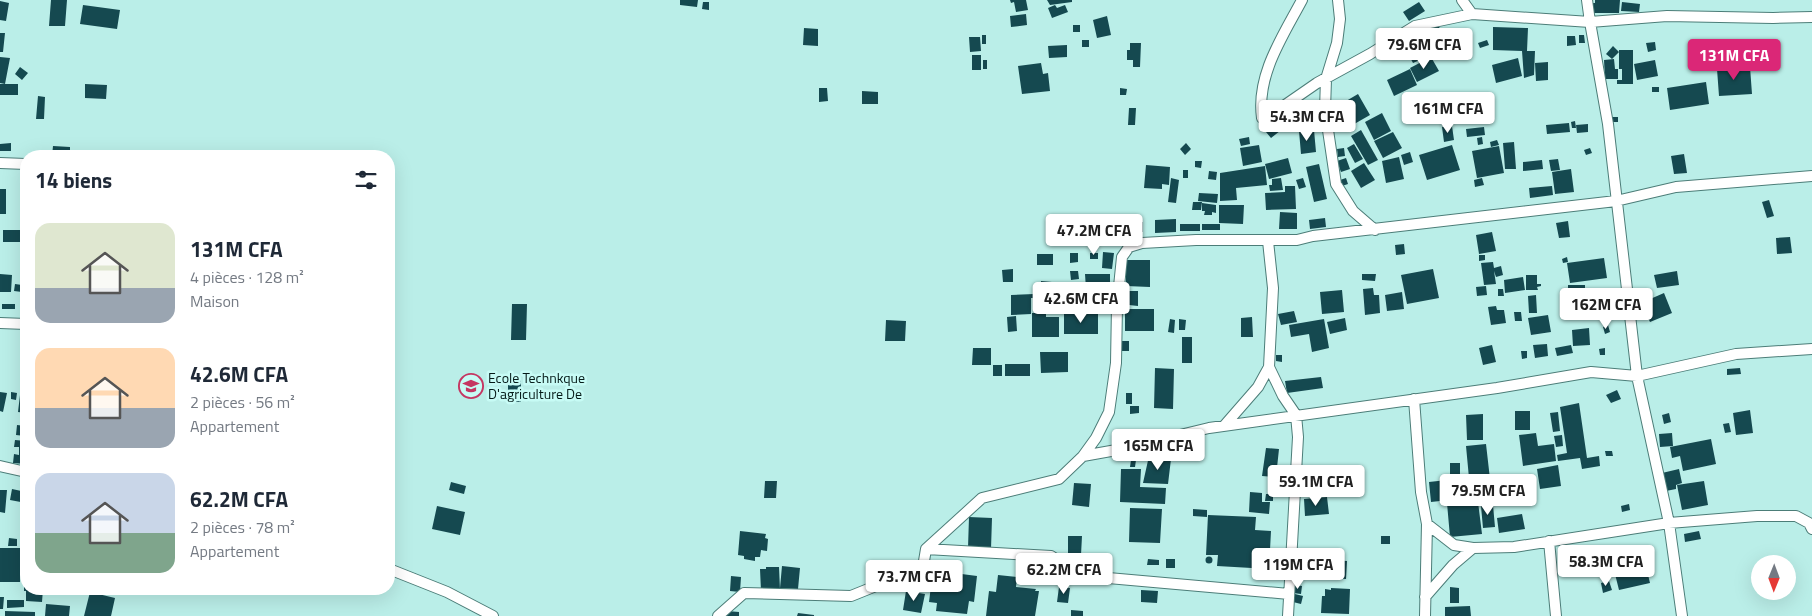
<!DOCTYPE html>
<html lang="fr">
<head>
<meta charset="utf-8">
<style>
	:root { --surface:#fff; --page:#f2f2f3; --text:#1f2937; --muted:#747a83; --accent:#db2777 }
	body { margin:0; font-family:"Titillium Web",sans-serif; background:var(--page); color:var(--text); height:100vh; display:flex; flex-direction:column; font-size:19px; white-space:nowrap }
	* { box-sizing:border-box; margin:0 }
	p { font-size:16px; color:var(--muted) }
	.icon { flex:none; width:28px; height:28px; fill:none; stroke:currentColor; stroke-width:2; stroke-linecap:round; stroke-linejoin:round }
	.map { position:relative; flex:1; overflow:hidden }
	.details { position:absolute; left:20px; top:150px; width:375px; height:445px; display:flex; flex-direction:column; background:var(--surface); border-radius:20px; box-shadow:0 5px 20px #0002 }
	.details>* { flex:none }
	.needle { width:32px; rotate:181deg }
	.buttons { position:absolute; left:1751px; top:555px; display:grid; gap:10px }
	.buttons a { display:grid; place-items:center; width:45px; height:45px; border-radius:50%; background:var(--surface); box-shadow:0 5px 20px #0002; font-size:25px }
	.price { position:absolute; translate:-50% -42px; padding:0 11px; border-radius:5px; background:#fff; color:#222; font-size:16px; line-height:32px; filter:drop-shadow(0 1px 2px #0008) }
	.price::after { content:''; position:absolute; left:50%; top:30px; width:15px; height:11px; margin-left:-8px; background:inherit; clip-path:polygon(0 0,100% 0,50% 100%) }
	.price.active { background:var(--accent); color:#fff }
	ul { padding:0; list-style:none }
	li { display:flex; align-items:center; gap:15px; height:125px; padding:0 15px }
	li span { display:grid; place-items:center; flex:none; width:140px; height:100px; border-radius:15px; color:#555 }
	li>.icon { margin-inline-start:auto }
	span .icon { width:60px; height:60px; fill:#fffc; stroke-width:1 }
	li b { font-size:21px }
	h2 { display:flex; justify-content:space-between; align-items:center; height:60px; padding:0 15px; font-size:21px }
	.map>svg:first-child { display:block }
	.building { fill:#154950 }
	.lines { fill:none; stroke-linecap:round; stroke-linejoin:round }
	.street-casing { stroke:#4c7d78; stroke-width:12 }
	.street { stroke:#fff; stroke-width:10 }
	.labels { text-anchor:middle; stroke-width:5; stroke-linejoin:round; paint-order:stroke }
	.poi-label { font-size:14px; fill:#051a18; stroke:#c7fbf5; text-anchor:start }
</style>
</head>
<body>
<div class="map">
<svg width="1812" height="616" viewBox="0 0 1812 616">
	<rect width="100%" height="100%" fill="#baeee8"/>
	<path class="building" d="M51,0H67L65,26H49Z
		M680,0H698L697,7L680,5Z
		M1010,0H1026L1028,10L1016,12L1014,2L1011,3Z
		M1047,0H1072V2L1050,5Z
		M1595,0H1620L1619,13H1590V3H1595Z
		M0,1L9,3L6,21L0,20Z
		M703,2H709V10L702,9Z
		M1419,2L1425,11L1409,21L1403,12Z
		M1622,2L1640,4L1639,12L1621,11Z
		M83,5L120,10L117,29L80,24Z
		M1055,5L1057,8L1065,5L1068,12L1052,18L1048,8Z
		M1026,14L1027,25L1011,27L1010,16Z
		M1107,16L1111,35L1097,38L1093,20Z
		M1437,24L1441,30L1429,38L1424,33Z
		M1073,25H1080V32H1073Z
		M1493,27L1528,28L1527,51H1535L1534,75L1524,78L1522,51L1493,50Z
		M804,28L818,29V46L803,45Z
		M1444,29L1447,34L1432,45L1429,40Z
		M0,33H5L3,52H0Z
		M982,35H986V44H982Z
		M1579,35H1584L1585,43H1579Z
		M1567,36H1575L1576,45L1567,46Z
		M969,37H980L981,51L970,52Z
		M1421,37L1429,56L1413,63L1403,44Z
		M1082,40H1089V47H1082Z
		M1487,40L1489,45L1480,48L1478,43Z
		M1655,42L1656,50L1648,52L1646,43Z
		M1130,43H1141L1140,67H1133V60H1127V50H1130Z
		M1067,45V57L1049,58L1048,46Z
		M1613,46L1619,52L1612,59L1606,54Z
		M1619,50H1633V84H1617V80H1622V69H1619Z
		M972,55H981V70H972Z
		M0,57L10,58L5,84L0,83Z
		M1431,57L1439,71L1417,82L1410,68Z
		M1518,58L1522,76L1496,83L1492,65Z
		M1614,59L1615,69H1618V79H1605L1604,60Z
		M983,60H987V69H983Z
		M1655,60L1658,76L1637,80L1634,64Z
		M1548,62V80L1536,81L1535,63Z
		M1041,63L1043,74L1048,73L1050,91L1022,94L1018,66Z
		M20,67L28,73L22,80L15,74Z
		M1750,67L1752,94L1719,96L1717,69Z
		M1410,69L1417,85L1394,96L1387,80Z
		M1706,82L1709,104L1670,110L1667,88Z
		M0,84H18V95H0Z
		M85,84L107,85L106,99L85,98Z
		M1652,87H1659V92H1652Z
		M819,88H827L828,101L819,102Z
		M1120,88L1127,89L1126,95H1120Z
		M862,91L878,92V104H862Z
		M1358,94L1370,115L1342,131L1331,110Z
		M38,96L45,97L44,119H36Z
		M1129,108H1136L1135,125H1128Z
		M1291,112L1298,122L1287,129L1285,127L1271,138L1266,132Z
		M1382,113L1391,131L1374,140L1365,122Z
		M1612,117H1618V122H1612Z
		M1575,121L1576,128H1572L1571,122Z
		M1569,123L1570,132L1547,134L1546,125Z
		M1588,124V132L1577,133L1576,125Z
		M1452,126L1454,140L1444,142L1442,127Z
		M1484,127L1485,135L1467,137L1466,129Z
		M1314,130L1316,152L1301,154L1299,131Z
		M1361,130L1378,160L1368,165L1351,136Z
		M1393,132L1402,148L1383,158L1374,141Z
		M1249,137L1250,144L1241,146L1239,139Z
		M1482,137L1483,144L1478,145L1477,138Z
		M1497,140L1499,145L1491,147L1490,142Z
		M1514,142L1516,169H1505L1503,143Z
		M11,143V151H0V144Z
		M1186,143L1191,149L1185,155L1180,149Z
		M1354,144L1363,159L1355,163L1347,148Z
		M1259,145L1262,162L1243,166L1240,148Z
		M1452,145L1460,170L1427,180L1419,155Z
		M53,146L70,147V156H52Z
		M1499,146L1504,173L1477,178L1472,151Z
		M1344,148L1345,156L1338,157L1337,149Z
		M1590,148L1592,153L1586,155L1584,150Z
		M1410,152L1413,162L1404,165L1401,155Z
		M1684,154L1687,173L1674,174L1671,156Z
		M1399,157L1404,179L1386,183L1382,161Z
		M1288,158L1292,173L1269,179L1265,164Z
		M1346,158L1350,169L1341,172L1337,161Z
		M1558,159L1560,170L1551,171L1549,160Z
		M1542,160L1543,169L1523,171V162Z
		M1195,161H1202L1201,168L1195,167Z
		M1364,163L1375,180L1361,188L1351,171Z
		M1319,164L1327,199L1314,202L1306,167Z
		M1146,165L1170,167L1169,185L1162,184V189L1144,188Z
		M1265,166L1267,185L1236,188L1237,200L1220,201V173Z
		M1571,169L1574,192L1555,194L1552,172Z
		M1183,170H1188V178H1183Z
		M1209,171L1217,172L1216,180L1208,179Z
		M1171,178L1179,180L1176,203L1168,202Z
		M1281,178L1283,190L1270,191L1269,185H1272V179Z
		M1303,178L1306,187L1299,189L1296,180Z
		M1346,178L1348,184L1342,186L1340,180Z
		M1482,178L1484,185L1475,187L1474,180Z
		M1285,186H1295L1296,209L1266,210L1265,193L1285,192Z
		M1552,186L1553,195L1530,198L1529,188Z
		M0,189H6V214H0Z
		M24,191L26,192V214L22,213Z
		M1199,193L1218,194L1217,203L1198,201Z
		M1769,200L1774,216L1767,218L1762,202Z
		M1193,202H1202L1201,210H1192Z
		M1202,203L1216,205V213L1212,212V215H1204L1205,211H1202Z
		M1219,205H1244L1243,224L1219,223Z
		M1280,212L1297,213V229H1279Z
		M1325,218L1326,227L1310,229L1309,220Z
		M1176,219V232L1155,233V220Z
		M1568,221L1570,237L1559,238L1556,223Z
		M1126,222H1143V232H1126Z
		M1180,224H1200V231H1180Z
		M1202,224H1220V230H1202Z
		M3,230H26V242H3Z
		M1492,232L1496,251L1479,254L1476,235Z
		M1790,237L1792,253L1777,254L1776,238Z
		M1404,244L1405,254L1396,255L1395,245Z
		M1103,252L1114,253L1112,269L1102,268Z
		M1070,253H1078V262L1070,263Z
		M1090,253H1098V259H1090Z
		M1037,254H1053V265H1037Z
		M1479,255H1485V260L1479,261Z
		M1567,257L1568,262L1563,263L1562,259Z
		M1604,258L1607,278L1570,283L1567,263Z
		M1126,260H1150V287L1126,286Z
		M1493,262L1494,268L1501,266L1503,275L1496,277L1494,271L1496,284L1484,285L1481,263Z
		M1013,269V282H1003L1002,270Z
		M1433,269L1439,298L1407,304L1401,275Z
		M24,271H26V280H23Z
		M1070,271H1078L1079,279L1071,280Z
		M1677,271L1679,285L1657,288L1654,275Z
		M0,274L12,275L11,292H0Z
		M1085,274H1110V289H1086Z
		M1362,274H1376L1375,281L1362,280Z
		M1526,275H1537V284H1541V286L1537,287L1538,290H1526Z
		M1523,277L1525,290L1505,293L1504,280Z
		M1041,281L1052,282V285L1058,286L1057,295L1033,293L1034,284L1041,285Z
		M15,284L22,285V292L14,291Z
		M1065,285H1081V296H1058V288H1065Z
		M1568,285H1585V295H1568Z
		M1486,286L1487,295L1477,296L1476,287Z
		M1373,288L1374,295H1379L1380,313L1365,315L1363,289Z
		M1498,289H1503L1504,296H1498Z
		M1342,290L1344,312L1322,314L1320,292Z
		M1129,291H1138V306L1129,305Z
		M1402,292L1404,309L1387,311L1385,295Z
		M1664,293L1672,313L1650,322L1641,303Z
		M1034,294V298H1031V314L1011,315V295Z
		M1536,295L1537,313H1529L1528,296Z
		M2,304H15V309H2Z
		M512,304H527L526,340H511Z
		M1496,306L1497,310H1504L1506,323L1491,325L1488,307Z
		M1125,309H1154V331H1125Z
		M1294,311L1297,322L1281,325L1278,314Z
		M1514,312H1521L1522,321H1515Z
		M1032,313H1046V317H1059V337H1032Z
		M1064,314H1098V334H1064Z
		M1548,315L1551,332L1531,335L1528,318Z
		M1016,316L1017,331L1008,332L1007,317Z
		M1252,317L1253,337H1241V318Z
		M1345,318L1347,330L1330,334L1327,322Z
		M1170,319L1175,320L1174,333L1168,332Z
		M1179,319L1186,320L1185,330H1179Z
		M1324,319L1329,348L1312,352L1309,334L1291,337L1289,325Z
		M886,320L906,321L905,341H885Z
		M1608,325L1610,332L1605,334L1603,327Z
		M1589,328L1590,345L1573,346L1572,330Z
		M1182,337H1192V363H1182Z
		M1121,341H1129V351H1120Z
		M1547,344L1548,356L1535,358L1533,345Z
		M1492,345L1496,362L1483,365L1479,348Z
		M1571,345L1573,353L1557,356L1555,348Z
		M973,348H991V365H972Z
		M1605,348V355H1600L1599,349Z
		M1521,351H1527V358L1522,359Z
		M1040,352H1068V372L1041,373Z
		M1276,355H1282V362L1276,361Z
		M1005,364H1030V376H1005Z
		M993,365H1002V376H993Z
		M1155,368L1174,369L1173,409L1154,408Z
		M1740,368L1741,374L1727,375V369Z
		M1321,377L1323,388L1287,393L1285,381Z
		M508,379L521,380V402H508Z
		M1617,390L1621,399L1611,403L1606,395Z
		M0,392L7,393L3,412L0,411Z
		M11,392L17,393L16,400L11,399Z
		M1126,393H1132V404H1126Z
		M20,395L26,396V413L18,412Z
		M1579,403L1587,458L1599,456L1600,466L1582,469L1580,458L1558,461L1557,455L1567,453L1560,407Z
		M1130,406H1139V413L1130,414Z
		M1750,410L1753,433L1736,435L1733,413Z
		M1515,411H1530V430H1515Z
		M1558,412L1560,431L1553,432L1550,413Z
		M1669,413L1671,422L1664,424L1662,415Z
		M1483,414V440H1467L1466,415Z
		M1729,423L1731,432L1725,433L1723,424Z
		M17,425L26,426L25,436L16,435Z
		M1536,433L1538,446L1554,444L1556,461L1523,466L1519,435Z
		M1672,433L1673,446L1660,447L1659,434Z
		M1562,435L1563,446L1556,447L1554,436Z
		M1711,439L1716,464L1683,471L1680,456L1672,458L1670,447Z
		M15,440L26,441V464L13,463L14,454L19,455V447H14Z
		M1486,444L1490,479L1478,480L1477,477L1469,478L1466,446Z
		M1266,448L1279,449L1276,477L1262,476Z
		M1605,451H1612L1613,456H1606Z
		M1149,456L1171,459L1168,484L1143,483Z
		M1131,460H1136L1135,467H1130Z
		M1450,463H1460V474H1450Z
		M1558,465L1561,486L1540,489L1537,469Z
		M1121,469H1141L1140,487L1166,488L1165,504L1120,502Z
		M1679,469L1682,483L1676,485V489L1666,491L1662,473Z
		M1463,476V479L1475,478L1482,534L1450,537L1447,503H1452L1450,478Z
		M1447,480L1449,500L1431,502L1429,482Z
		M1489,480H1496L1497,487L1489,488Z
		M765,481H777L776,498H764Z
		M1704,481L1708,505L1682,510L1677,485Z
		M451,482L466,486L464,494L449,490Z
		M1074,483L1091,484L1089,507L1072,505Z
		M1479,485H1487L1488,501H1480Z
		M12,489L26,492V503L10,500Z
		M0,490H7L5,513L0,512Z
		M1250,492L1262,493V502H1270L1269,514L1249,512Z
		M1266,494H1273V501H1265Z
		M1327,497L1329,514L1305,516L1304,499Z
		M1629,504L1630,510L1622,512L1621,506Z
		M1493,505L1495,527L1483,528L1481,506Z
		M437,506L465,512L460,535L432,529Z
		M1130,508L1162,509L1160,543L1129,542Z
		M1193,509L1207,510V517L1193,516Z
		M1522,514L1525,529L1499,533L1497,518Z
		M1208,515L1256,517L1255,530L1271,531L1269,569L1217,566L1218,555H1206Z
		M969,517L992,518L991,549L968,548Z
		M740,531L766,534L765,538L768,539L767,551L761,550L760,557H755V561L744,559V556L738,555Z
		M1699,531L1701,539L1685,542L1684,534Z
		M1068,536H1082L1081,555H1068Z
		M1381,536H1390V544H1381Z
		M9,538L17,539V546H8Z
		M0,548H21L20,582H0Z
		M1643,554L1650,583L1619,590L1612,562Z
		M1205.5 560a3.5 3.5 0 1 1 7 0a3.5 3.5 0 1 1-7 0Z
		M1148,559L1159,560V565H1147Z
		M1166,559H1175V568H1166Z
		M1331,560L1347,561L1346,579L1330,578Z
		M782,566L800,568L798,589L780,588Z
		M766,567H779L780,590L761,591L760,569H766Z
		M954,573L977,576L974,602L969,601L967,614L936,611L937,603L929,602L932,578L948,580L947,586H951Z
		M998,575L1017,577L1016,587L1036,589L1035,591H1039L1035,616H986L989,591L996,592Z
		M731,576L741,577L740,592L730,591Z
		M24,579H26V589H43L42,602L26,601V591H24Z
		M1609,581L1612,590L1603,593L1601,583Z
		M1294,585L1302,586L1301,594L1293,593Z
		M1059,587L1070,588L1068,603L1057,602Z
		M1450,587L1459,588V603H1450Z
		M1331,588L1350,589L1349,614L1321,613L1322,596H1325V589L1331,590Z
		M1141,590L1158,591L1157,603L1141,602Z
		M906,591L925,594L921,613L903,610Z
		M90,592L115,598L111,616H84Z
		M1295,594L1303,596L1301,604L1293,602Z
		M0,597H4L3,609H0Z
		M7,600H24V607L7,608Z
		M46,604L70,606L69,616H45Z
		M1470,606L1471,616H1445V607Z
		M1071,610L1083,611V616H1071Z
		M5,611L35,612V616H5Z
		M727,611L739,612V616H727Z
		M798,613L814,615V616H797Z"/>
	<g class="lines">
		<defs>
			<path id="street" d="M1302,0C1283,36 1256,75 1262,118L1275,112L1317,83L1370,54L1415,26L1472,14
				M1338,0L1340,19L1337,43L1326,79L1325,110L1336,184L1353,211L1375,230
				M1462,0L1472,14L1590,22L1608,124L1637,376L1669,523L1682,616
				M1587,0L1590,22L1667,16L1773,18L1812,17
				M0,163L26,164
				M0,323L26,324
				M1269,367L1283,396L1296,415L1298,437L1288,616
				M1414,399L1421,492L1427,524L1425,616
				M1224,426L1258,387L1269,367L1273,288L1268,241
				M1083,456L1122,449L1209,428L1497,388L1591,372L1637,376L1736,354L1812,349
				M0,466L26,472
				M1427,524L1454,545L1473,548L1514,547L1669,523L1757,516H1796L1809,523L1812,529
				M1549,541L1556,616
				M926,549L1051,556L1069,568L1097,577L1289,594
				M389,569L447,592L493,616
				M1425,597L1453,565L1473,548
				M718,616L744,593L851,596L923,567L926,549L982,498L1059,479L1083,456L1096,438L1109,412L1116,363L1117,306L1122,257L1129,247L1142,243L1196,240H1297L1313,236L1616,201L1676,187L1812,176"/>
		</defs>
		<use href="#street" class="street-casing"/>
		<use href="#street" class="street"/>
	</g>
	<defs>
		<symbol id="university-ring" viewBox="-11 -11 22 22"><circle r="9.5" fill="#c7fbf5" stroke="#c53662" stroke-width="1.5"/><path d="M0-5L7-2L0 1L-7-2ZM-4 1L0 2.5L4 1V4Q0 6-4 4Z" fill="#c53662"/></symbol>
	</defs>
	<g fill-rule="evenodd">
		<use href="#university-ring" x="457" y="372" width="28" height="28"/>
	</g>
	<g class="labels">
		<g class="poi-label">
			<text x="488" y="383">Ecole Technkque<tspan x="488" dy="16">D'agriculture De</tspan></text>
		</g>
	</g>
</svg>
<div class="buttons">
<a><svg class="needle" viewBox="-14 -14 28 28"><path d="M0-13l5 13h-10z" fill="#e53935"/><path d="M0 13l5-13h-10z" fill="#747a83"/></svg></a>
</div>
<b class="price" style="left:1424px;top:70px">79.6M CFA</b>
<b class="price active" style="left:1734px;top:81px">131M CFA</b>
<b class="price" style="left:1448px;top:134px">161M CFA</b>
<b class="price" style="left:1307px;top:142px">54.3M CFA</b>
<b class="price" style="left:1094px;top:256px">47.2M CFA</b>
<b class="price" style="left:1081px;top:324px">42.6M CFA</b>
<b class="price" style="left:1606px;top:330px">162M CFA</b>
<b class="price" style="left:1158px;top:471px">165M CFA</b>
<b class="price" style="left:1316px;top:507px">59.1M CFA</b>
<b class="price" style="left:1488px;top:516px">79.5M CFA</b>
<b class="price" style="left:1606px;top:587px">58.3M CFA</b>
<b class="price" style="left:1298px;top:590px">119M CFA</b>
<b class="price" style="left:1064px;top:595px">62.2M CFA</b>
<b class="price" style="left:914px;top:602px">73.7M CFA</b>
<section class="details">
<h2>14 biens<svg class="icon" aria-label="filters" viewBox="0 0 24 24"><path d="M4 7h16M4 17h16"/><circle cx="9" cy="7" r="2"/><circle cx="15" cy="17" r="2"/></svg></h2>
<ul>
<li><span style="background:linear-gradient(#dfe7d0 65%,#9aa5b1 0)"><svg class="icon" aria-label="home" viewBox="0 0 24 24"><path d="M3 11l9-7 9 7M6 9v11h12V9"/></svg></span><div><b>131M CFA</b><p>4 pièces · 128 m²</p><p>Maison</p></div></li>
<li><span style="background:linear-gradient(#ffd9b3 60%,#9aa5b1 0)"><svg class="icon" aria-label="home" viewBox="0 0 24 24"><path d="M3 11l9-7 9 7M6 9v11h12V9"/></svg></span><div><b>42.6M CFA</b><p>2 pièces · 56 m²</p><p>Appartement</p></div></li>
<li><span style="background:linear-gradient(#c9d6e8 60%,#7fa58c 0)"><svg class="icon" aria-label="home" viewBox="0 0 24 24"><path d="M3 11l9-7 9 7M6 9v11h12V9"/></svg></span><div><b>62.2M CFA</b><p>2 pièces · 78 m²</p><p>Appartement</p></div></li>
</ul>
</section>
</div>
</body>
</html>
